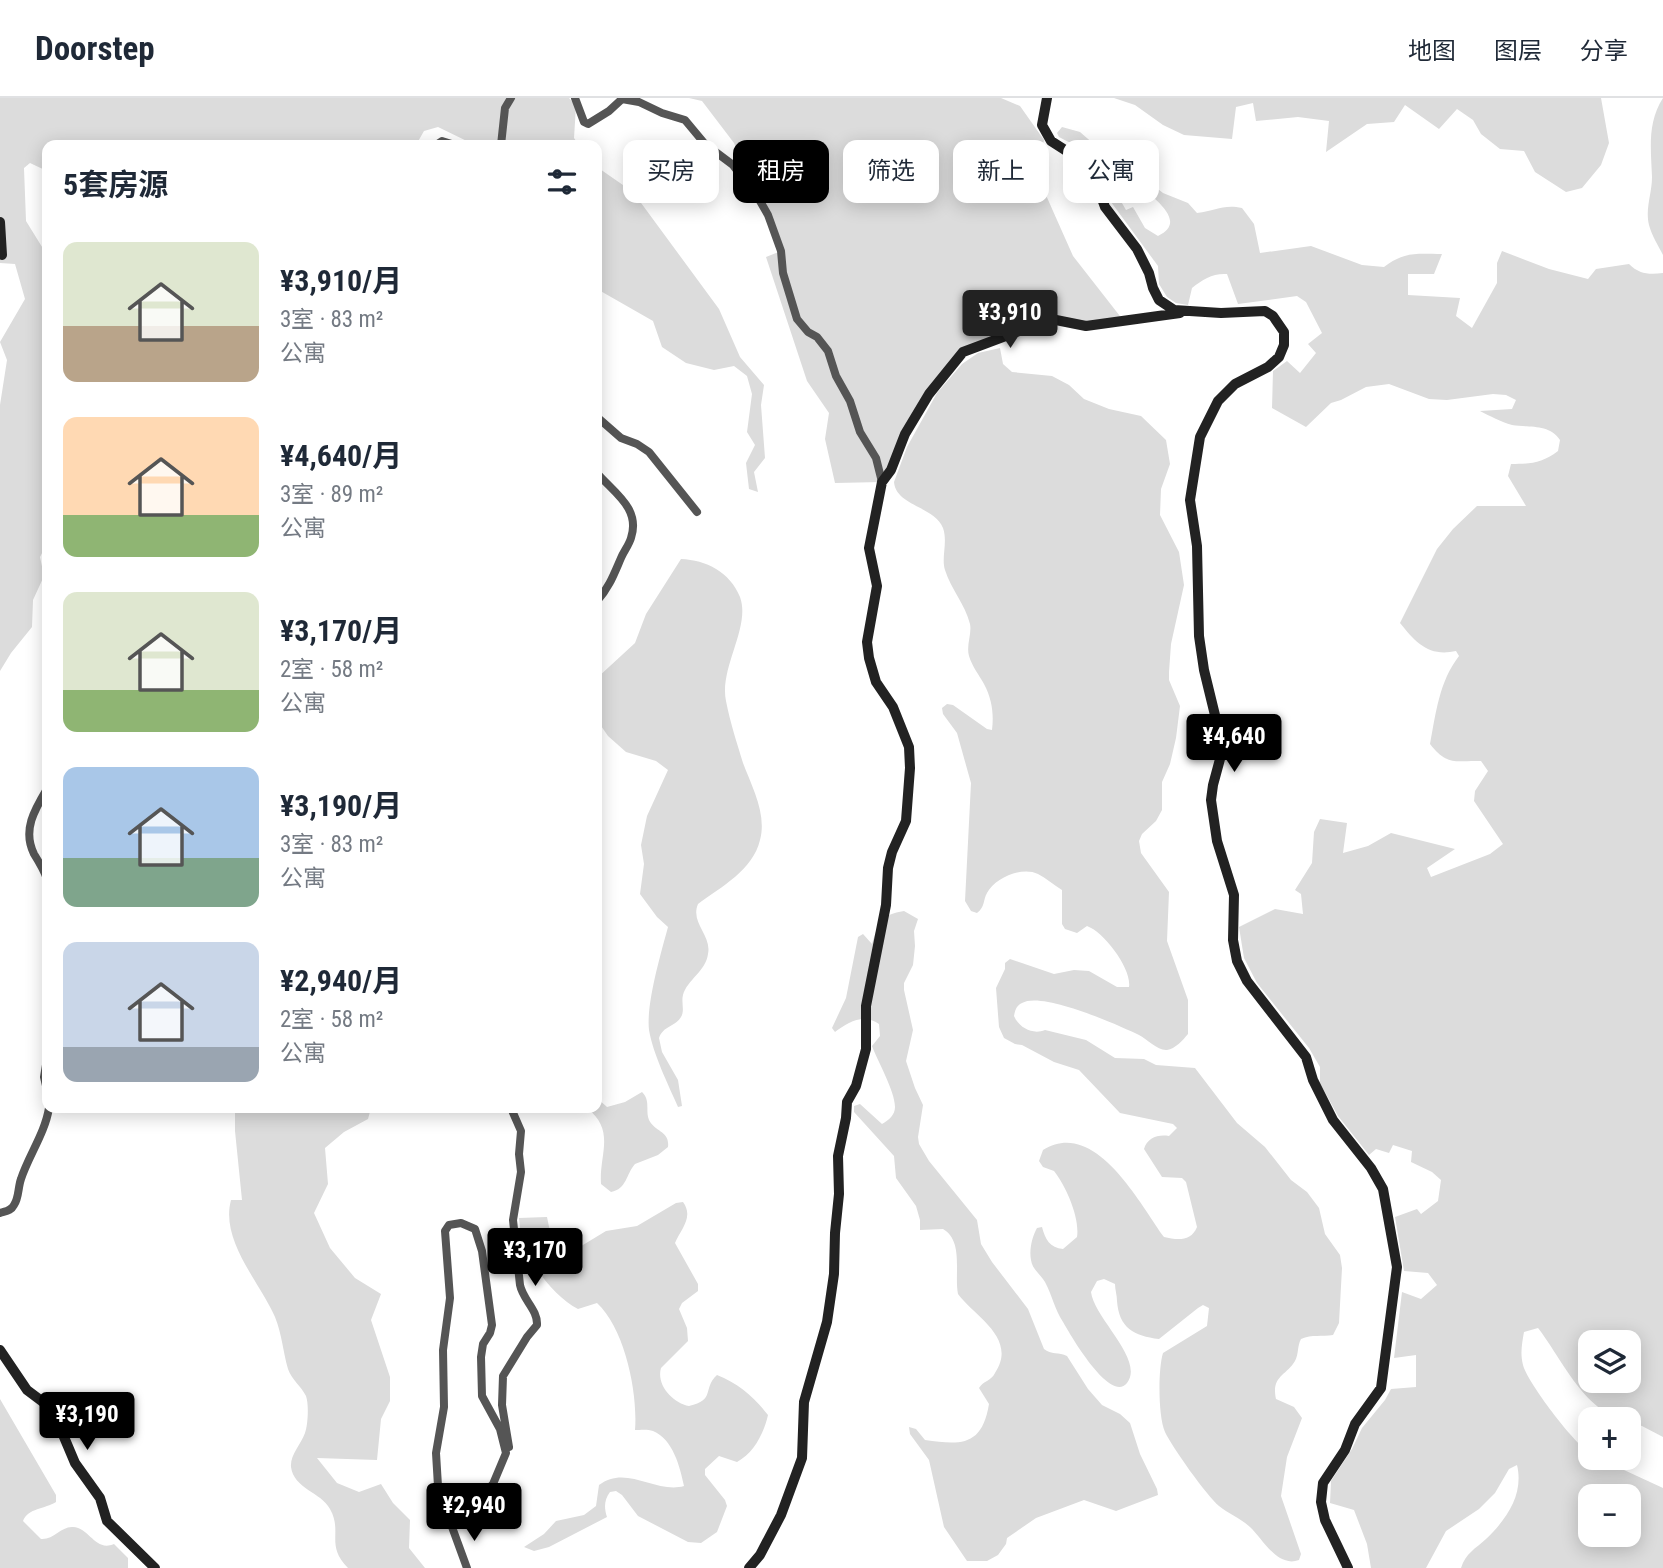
<!DOCTYPE html>
<html lang="zh">
<head>
<meta charset="utf-8">
<style>
	:root { --surface:#fff; --page:#f6f6f7; --text:#1f2937; --muted:#747a83; --line:#e0e1e3; --accent:#000 }
	body { margin:0; font-family:"Roboto Condensed","Noto Sans SC",sans-serif; background:var(--page); color:var(--text); height:100vh; display:flex; flex-direction:column; font-size:26px; white-space:nowrap }
	* { box-sizing:border-box; margin:0 }
	p { font-size:23px; color:var(--muted) }
	.icon { flex:none; width:38px; height:38px; fill:none; stroke:currentColor; stroke-width:2; stroke-linecap:round; stroke-linejoin:round }
	.map { position:relative; flex:1; overflow:hidden }
	.panel { position:absolute; left:42px; top:42px; width:560px; height:973px; display:flex; flex-direction:column; background:var(--surface); border-radius:14px; box-shadow:0 4px 18px #0003 }
	.panel>* { flex:none }
	.hud { position:absolute; left:623px; top:42px; width:665px; height:63px; display:flex; gap:14px }
	.buttons { position:absolute; left:1578px; top:1232px; display:grid; gap:14px }
	.buttons a { display:grid; place-items:center; width:63px; height:63px; border-radius:14px; background:var(--surface); box-shadow:0 4px 18px #0003; font-size:35px }
	.price { position:absolute; translate:-50% -60px; padding:0 16px; border-radius:7px; background:var(--accent); color:#fff; font-size:23px; line-height:46px; filter:drop-shadow(0 2px 4px #0008) }
	.price::after { content:''; position:absolute; left:50%; top:42px; width:21px; height:16px; margin-left:-10px; background:inherit; clip-path:polygon(0 0,100% 0,50% 100%) }
	.price.selected { background:#222; color:#fff }
	ul { padding:0; list-style:none }
	li { display:flex; align-items:center; gap:21px; height:175px; padding:0 21px }
	li span { display:grid; place-items:center; flex:none; width:196px; height:140px; border-radius:14px; color:#555 }
	li>.icon { margin-inline-start:auto }
	span .icon { width:84px; height:84px; fill:#fffc; stroke-width:1 }
	li b { font-size:30px }
	h2 { display:flex; justify-content:space-between; align-items:center; height:84px; padding:0 21px; font-size:30px }
	.tag { padding:0 24px; border-radius:14px; background:var(--surface); box-shadow:0 4px 18px #0003; font-size:24px; line-height:63px }
	.tag.selected { background:var(--accent); color:#fff }
	header { display:flex; align-items:center; gap:42px; box-sizing:border-box; height:98px; padding:0 35px; background:var(--surface); border-bottom:2px solid var(--line) }
	header strong { font-size:33px }
	nav { display:flex; gap:38px; margin-inline-start:auto; font-size:24px }
	.map>svg:first-child { display:block }
	.green { fill:#dcdcdc; fill-rule:evenodd }
	.lines { fill:none; stroke-linecap:round; stroke-linejoin:round }
	.street { stroke:#555; stroke-width:8 }
	.secondary { stroke:#222; stroke-width:10 }
</style>
</head>
<body>
<header>
<strong>Doorstep</strong>
<nav><a>地图</a><a>图层</a><a>分享</a></nav>
</header>
<div class="map">
<svg width="1663" height="1470" viewBox="0 0 1663 1470">
	<rect width="100%" height="100%" fill="#fff"/>
	<path class="green" d="M0,0H569L576,8L574,40L579,47H475L438,29L424,33L416,47H47V73L30,65L24,70L26,123L47,157V445L40,459L44,478L33,502L32,529L11,555L0,573V307L7,262L0,244L25,201L15,166L0,165Z
		M689,0H1001L1020,8L1044,42L1037,77L1073,158L1123,222L1086,228L1050,221L956,261L882,384L835,385L825,341L829,315L807,283L766,159L781,153L760,103L767,94L755,64L740,60L734,45L702,3Z
		M1114,0H1601L1609,45L1601,67L1582,90L1566,94L1535,74L1524,53L1500,51L1481,36L1473,22L1457,11L1439,31L1405,7L1394,24L1367,26L1326,54L1329,23L1298,19L1256,23L1253,5L1236,9L1232,41L1184,37L1163,27L1135,7Z
		M1663,0V157C1658,147 1652,138 1649,127C1645,110 1652,96 1652,79C1651,51 1647,25 1663,0Z
		M1062,29L1080,34L1095,47L1108,54L1129,59L1149,84L1163,95L1188,105L1197,115C1216,113 1223,106 1242,110L1254,126L1260,155L1311,148L1362,167L1384,169C1405,153 1417,156 1442,156L1434,176H1408V197L1460,200L1456,218L1472,230L1497,185V165L1502,153L1549,171L1588,181L1596,171L1629,166C1639,176 1649,177 1663,175V1339L1642,1328L1629,1325V1321C1587,1320 1561,1259 1538,1230L1524,1234C1522,1245 1520,1256 1523,1267C1527,1284 1575,1347 1591,1356V1360H1598L1663,1390V1470H1461C1466,1455 1475,1451 1486,1441C1507,1421 1524,1396 1517,1367L1509,1371L1495,1395L1479,1411L1446,1433L1426,1470H1371L1367,1446L1354,1412L1330,1405L1331,1383L1352,1351L1362,1330L1385,1302L1391,1291L1416,1289V1257L1394,1260L1402,1194L1421,1201L1437,1187L1428,1175L1404,1173L1395,1119L1417,1111L1421,1116L1438,1103L1441,1082L1432,1074L1411,1064L1412,1053L1393,1047L1389,1055L1376,1051L1369,1057L1338,1018L1320,985V969L1309,950L1257,885L1244,860L1239,829L1275,811L1303,816L1301,796L1295,792L1312,765L1314,734L1320,721L1347,725L1343,755L1368,748L1391,735L1455,751L1427,770L1431,779L1490,756L1503,746L1474,703L1475,693L1488,673L1481,663C1456,662 1448,669 1430,646C1436,615 1439,584 1459,558L1456,553C1429,559 1416,545 1400,525L1437,451L1453,431L1477,408H1526L1508,378L1511,366C1531,366 1542,365 1558,353L1560,342C1549,325 1529,330 1512,327C1501,324 1490,318 1480,313L1512,311L1516,302L1506,297L1493,296L1447,302L1429,301L1389,286L1366,289L1341,302L1331,305L1306,329L1272,310L1273,273L1287,263L1300,275L1316,255L1308,246L1322,235L1306,204L1297,198L1238,206L1227,176C1213,175 1203,181 1192,190L1188,207L1176,205L1167,199L1159,186L1158,168L1111,104L1104,74L1126,112L1133,109L1145,130L1158,138C1190,123 1150,98 1138,86C1133,81 1130,74 1124,69C1105,56 1080,51 1059,39L1057,35ZM1591,1244H1629V1283H1591ZM1591,1398H1629V1437H1591Z
		M597,69L633,94L719,211L740,259L764,287L761,307L765,360L754,374L758,394L749,391L746,365L755,347L747,334L752,296L747,278L734,268L714,272L686,265L662,249L653,223L597,191Z
		M1000,250L1003,266L1012,274L1052,278L1069,287L1084,301L1109,311L1141,318L1166,342L1170,366L1161,391L1160,417L1179,454L1184,487L1171,546L1169,574V582L1180,608L1176,640L1170,666L1162,684V712L1156,723L1142,736L1139,743L1141,755L1169,794L1167,843L1188,902V936C1183,942 1175,951 1167,952C1158,953 1147,941 1139,937C1118,927 1042,893 1022,905C1017,907 1015,912 1014,918C1019,930 1033,937 1045,932L1086,942L1115,960L1144,961L1156,967L1195,970L1237,1025L1265,1049L1291,1082L1307,1094L1319,1110L1325,1136L1340,1157L1342,1170L1339,1225L1333,1237C1322,1239 1312,1236 1301,1241C1297,1248 1299,1256 1295,1263C1286,1278 1271,1278 1276,1301L1294,1309L1302,1320L1287,1359L1281,1398L1301,1456L1299,1462C1277,1470 1263,1441 1250,1429C1240,1420 1229,1416 1219,1408C1207,1398 1172,1349 1165,1334C1158,1318 1158,1271 1163,1255L1207,1228L1209,1210L1203,1207L1198,1210L1159,1241C1134,1238 1119,1230 1117,1203C1117,1197 1115,1192 1115,1186L1104,1181L1097,1183L1091,1194C1094,1220 1145,1262 1127,1285C1110,1306 1070,1236 1063,1224C1055,1212 1052,1197 1045,1184C1041,1177 1032,1171 1031,1162C1029,1152 1032,1139 1037,1130L1042,1129C1045,1141 1050,1150 1063,1151L1077,1139C1080,1120 1066,1088 1054,1073L1043,1069L1039,1063L1043,1052C1095,1019 1140,1106 1164,1139C1177,1142 1191,1144 1197,1129L1186,1084L1182,1080L1162,1079L1144,1051C1147,1040 1158,1036 1169,1038L1177,1030L1173,1026L1120,1015L1079,972L1054,964L1022,947L1015,946L1004,940L999,929L996,890L1005,871V865L1010,861L1054,876L1074,872L1089,873L1117,889H1129C1132,871 1104,834 1087,828L1077,835L1065,831L1062,826V792C1054,787 1046,780 1038,776C1022,768 995,780 987,795C983,802 985,809 977,815L971,813L965,803L971,685L957,635L943,616L942,610L947,606L953,607L987,631L992,632C994,616 992,601 984,586C979,577 972,568 969,558C966,547 972,536 970,526C965,506 951,491 945,472C941,460 948,444 943,430C934,408 896,408 894,384L907,349L937,295L962,266L978,255Z
		M681,461C706,462 730,474 740,499C751,529 719,570 726,603C730,624 737,645 743,665C752,689 767,716 760,742C753,772 721,789 698,806C690,825 712,837 708,856C706,873 687,882 683,897C681,904 685,913 681,919C676,928 663,928 659,940L662,954L678,982L682,1008L678,1009C668,986 653,956 649,932C646,906 661,855 668,829L657,819L640,796L644,766L641,747L647,718L668,672L656,663L626,654L608,638L597,622V580L635,545L646,516Z
		M904,813L918,821L914,833L915,848L913,867L904,885V892L913,932L906,963L915,990L923,1007L918,1039L919,1046L929,1063L977,1122L981,1146L992,1164L1028,1211L1044,1251C1051,1257 1059,1254 1067,1258L1088,1291L1102,1307L1120,1316L1130,1325L1140,1356L1157,1391L1158,1397L1116,1413L1084,1402L1036,1420L1007,1440L1006,1446L998,1457L987,1463H967L944,1429L929,1362L910,1336L909,1329L916,1331L925,1342C960,1347 982,1349 989,1306L979,1290C983,1283 991,1283 995,1275C1018,1240 975,1219 958,1196C954,1176 964,1143 943,1131L920,1132V1122L916,1108L896,1080L894,1058L854,1014V1008L860,1006L882,1026C889,1022 895,1017 895,1009C895,993 878,964 872,948L880,938L879,926C864,915 848,924 835,934L832,930L846,900L858,839L863,836L872,846C878,826 882,816 904,813Z
		M642,994C651,1003 645,1012 649,1022C655,1034 670,1033 668,1049L658,1057L635,1066C626,1076 627,1091 611,1094L601,1086C599,1056 616,1033 587,1010H597V1000L607,1009L625,1004Z
		M235,1010H371L368,1021L344,1034L325,1050L328,1086L314,1115L330,1150L355,1180L381,1196L371,1222L390,1279V1303L381,1321L377,1362L317,1360L337,1385L359,1394L381,1386L393,1405L410,1422L409,1450L425,1470H348C325,1447 343,1434 330,1411C321,1394 294,1391 291,1369C290,1357 301,1346 305,1335C308,1327 309,1306 306,1298C301,1288 292,1282 288,1271C283,1254 282,1236 275,1219C260,1184 220,1143 231,1102H242L235,1033Z
		M683,1104C694,1119 681,1131 675,1145L698,1186V1193L682,1205L679,1211L687,1230L688,1243L661,1270C656,1287 673,1305 689,1308C716,1302 702,1291 717,1277C738,1285 755,1300 768,1317C764,1335 754,1355 737,1364L719,1358L705,1371V1377L725,1402L727,1408L717,1434L701,1445L688,1444L638,1418L622,1397L616,1393L610,1394C604,1402 604,1410 607,1419L549,1449L534,1453L524,1449L544,1436L556,1423L584,1417L596,1408L599,1387C626,1366 656,1396 684,1388C680,1369 673,1341 653,1333C648,1331 640,1332 635,1332C638,1295 625,1231 597,1205L578,1211C555,1199 535,1172 524,1148C521,1140 520,1129 519,1120L547,1119L552,1143L560,1153L578,1150L606,1133L637,1128L676,1105Z
		M0,1301L56,1397V1404C45,1411 28,1410 23,1423L41,1441C54,1442 61,1428 73,1429C90,1430 95,1454 114,1446L128,1460V1470H0Z"/>
	<g class="lines">
		<path class="street" d="M575,0L584,24L588,26L609,13L622,1L639,4L662,15L685,22L705,46L733,67L760,103L768,117L781,153L783,175L797,221L808,234L817,239L828,253L836,278L850,303L860,334L876,360L882,384
			M436,47L442,43L455,47
			M501,47L505,10L511,0
			M597,319L621,340L637,346L649,354L697,414
			M597,375C613,394 641,410 631,440C629,447 624,453 621,460C614,476 609,490 597,503
			M47,691C35,711 22,732 34,756C39,764 44,772 47,781
			M47,961L44,979L47,992
			M0,1115C6,1113 11,1113 14,1107C19,1100 18,1089 21,1081C29,1057 45,1035 49,1010
			M509,1349L502,1307L503,1278L527,1239L537,1227C538,1212 523,1202 520,1187L513,1122L521,1074L519,1056L521,1033L511,1010
			M452,1429L493,1386L506,1355L500,1331L482,1298L481,1259L483,1246L490,1235L492,1227L482,1153L475,1131L461,1125L449,1127L445,1133L450,1200L443,1252L444,1309L436,1355L438,1388L441,1413L452,1429L467,1470"/>
		<path class="secondary" d="M1047,0L1042,27L1051,43L1090,68L1105,109L1137,151L1149,175L1153,190L1159,202L1174,212L1221,215L1265,213L1273,218L1284,234V247L1279,259L1268,269L1235,286L1218,303L1200,339L1190,402L1197,448L1199,538L1204,572L1223,650L1213,687L1211,702L1217,743L1234,797L1233,842L1237,863L1247,883L1306,959L1313,982L1333,1022L1371,1070L1383,1091L1397,1169L1381,1290L1355,1326L1345,1352L1323,1385L1321,1404L1325,1422L1348,1470
			M0,124L2,157
			M0,1252L27,1292L47,1307L56,1320L75,1365L100,1400L107,1423L155,1470
			M749,1470L760,1457L781,1417L802,1360L804,1304L827,1224L834,1176L835,1135L839,1096L838,1058L846,1020L847,1004L856,988L866,951V908L886,807L888,770L892,754L906,723L910,670L909,649L893,609L876,584L869,560L867,544L877,488L869,450L882,384L891,372L905,336L929,296L963,254L1051,221L1086,228L1180,215"/>
	</g>
</svg>
<div class="buttons">
<a><svg class="icon" aria-label="layers" viewBox="0 0 24 24"><path d="M12 4l9 5-9 5-9-5zM3 14l9 5 9-5"/></svg></a>
<a>+</a>
<a>−</a>
</div>
<b class="price selected" style="left:1010px;top:252px">¥3,910</b>
<b class="price" style="left:1234px;top:676px">¥4,640</b>
<b class="price" style="left:535px;top:1190px">¥3,170</b>
<b class="price" style="left:87px;top:1354px">¥3,190</b>
<b class="price" style="left:474px;top:1445px">¥2,940</b>
<div class="hud">
<a class="tag">买房</a>
<a class="tag selected">租房</a>
<a class="tag">筛选</a>
<a class="tag">新上</a>
<a class="tag">公寓</a>
</div>
<section class="panel">
<h2>5套房源<svg class="icon" aria-label="filters" viewBox="0 0 24 24"><path d="M4 7h16M4 17h16"/><circle cx="9" cy="7" r="2"/><circle cx="15" cy="17" r="2"/></svg></h2>
<ul>
<li><span style="background:linear-gradient(#dfe7d0 60%,#b9a48a 0)"><svg class="icon" aria-label="home" viewBox="0 0 24 24"><path d="M3 11l9-7 9 7M6 9v11h12V9"/></svg></span><div><b>¥3,910/月</b><p>3室 · 83 m²</p><p>公寓</p></div></li>
<li><span style="background:linear-gradient(#ffd9b3 70%,#8fb573 0)"><svg class="icon" aria-label="home" viewBox="0 0 24 24"><path d="M3 11l9-7 9 7M6 9v11h12V9"/></svg></span><div><b>¥4,640/月</b><p>3室 · 89 m²</p><p>公寓</p></div></li>
<li><span style="background:linear-gradient(#dfe7d0 70%,#8fb573 0)"><svg class="icon" aria-label="home" viewBox="0 0 24 24"><path d="M3 11l9-7 9 7M6 9v11h12V9"/></svg></span><div><b>¥3,170/月</b><p>2室 · 58 m²</p><p>公寓</p></div></li>
<li><span style="background:linear-gradient(#a9c7e8 65%,#7fa58c 0)"><svg class="icon" aria-label="home" viewBox="0 0 24 24"><path d="M3 11l9-7 9 7M6 9v11h12V9"/></svg></span><div><b>¥3,190/月</b><p>3室 · 83 m²</p><p>公寓</p></div></li>
<li><span style="background:linear-gradient(#c9d6e8 75%,#9aa5b1 0)"><svg class="icon" aria-label="home" viewBox="0 0 24 24"><path d="M3 11l9-7 9 7M6 9v11h12V9"/></svg></span><div><b>¥2,940/月</b><p>2室 · 58 m²</p><p>公寓</p></div></li>
</ul>
</section>
</div>
</body>
</html>
